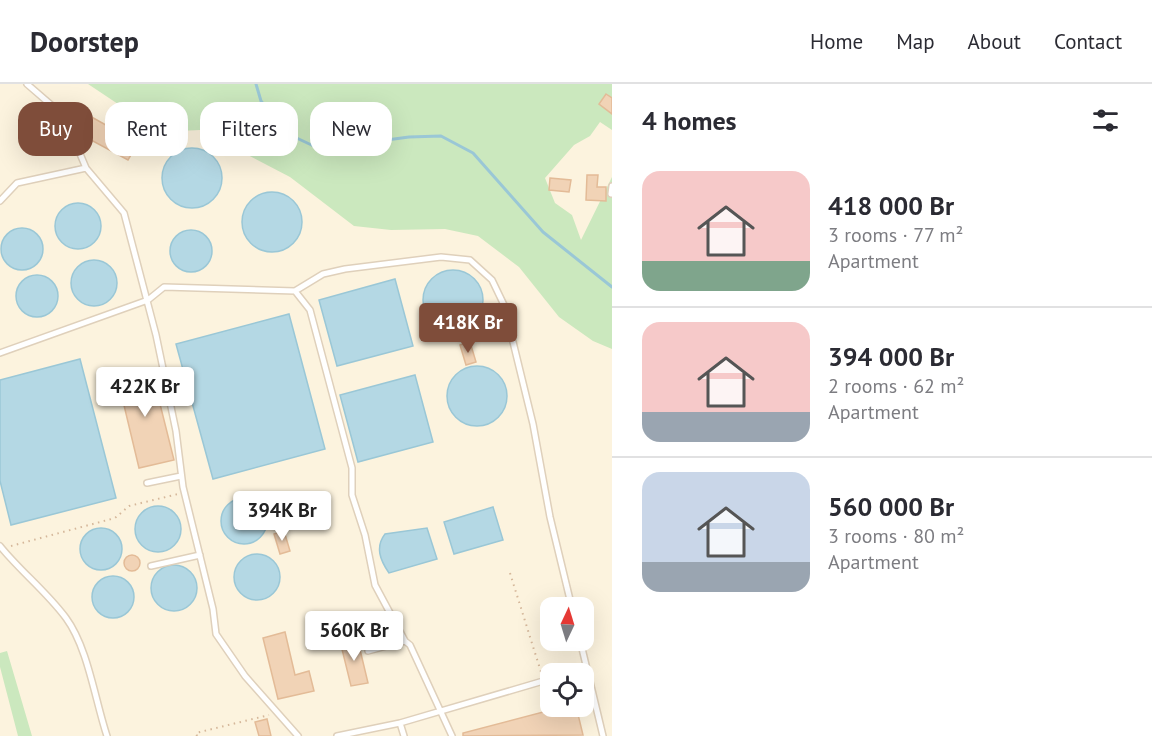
<!DOCTYPE html>
<html lang="en">
<head>
<meta charset="utf-8">
<style>
	:root { --surface:#fff; --page:#f7f7f7; --text:#2b2b33; --muted:#7c7c81; --line:#e1e1e2; --accent:#7f4d3a }
	body { margin:0; font-family:"PT Sans",sans-serif; background:var(--page); color:var(--text); height:100vh; display:flex; flex-direction:column; font-size:22px; white-space:nowrap }
	* { box-sizing:border-box; margin:0 }
	p { font-size:20px; color:var(--muted) }
	.icon { flex:none; width:33px; height:33px; fill:none; stroke:currentColor; stroke-width:2; stroke-linecap:round; stroke-linejoin:round }
	.map { position:relative; flex:1; overflow:hidden }
	.sheet { display:flex; flex-direction:column; background:var(--surface); width:540px }
	.sheet>* { flex:none }
	.guide { position:absolute; left:18px; top:18px; width:504px; height:54px; display:flex; gap:12px }
	.needle { width:39px; rotate:4deg }
	.tools { position:absolute; left:540px; top:513px; display:grid; gap:12px }
	.tools a { display:grid; place-items:center; width:54px; height:54px; border-radius:12px; background:var(--surface); box-shadow:0 6px 24px #0002; font-size:30px }
	.price { position:absolute; translate:-50% -51px; padding:0 14px; border-radius:6px; background:#fff; color:#222; font-size:20px; line-height:39px; filter:drop-shadow(0 2px 3px #0008) }
	.price::after { content:''; position:absolute; left:50%; top:36px; width:18px; height:14px; margin-left:-9px; background:inherit; clip-path:polygon(0 0,100% 0,50% 100%) }
	.price.current { background:var(--accent); color:#fff }
	ul { padding:0; list-style:none }
	li { display:flex; align-items:center; gap:18px; height:150px; padding:0 30px }
	li+li { border-top:2px solid var(--line) }
	li span { display:grid; place-items:center; flex:none; width:168px; height:120px; border-radius:18px; color:#555 }
	li>.icon { margin-inline-start:auto }
	span .icon { width:72px; height:72px; fill:#fffc; stroke-width:1 }
	li b { font-size:26px }
	h2 { display:flex; justify-content:space-between; align-items:center; height:72px; padding:0 30px; font-size:26px }
	.pill { padding:0 21px; border-radius:18px; background:var(--surface); box-shadow:0 6px 24px #0002; font-size:21px; line-height:54px }
	.pill.current { background:var(--accent); color:#fff }
	header { display:flex; align-items:center; gap:36px; box-sizing:border-box; height:84px; padding:0 30px; background:var(--surface); border-bottom:2px solid var(--line) }
	header strong { font-size:28px }
	nav { display:flex; gap:33px; margin-inline-start:auto; font-size:21px }
	main { display:flex; flex:1; min-height:0 }
	.map>svg:first-child { display:block }
	.green { fill:#cbe8be }
	.water { fill:#b4d8e4; stroke:#9ac7d6; stroke-width:1.5 }
	.lines { fill:none; stroke-linecap:round; stroke-linejoin:round }
	.stream { stroke:#9ac7d6; stroke-width:3 }
	.building { fill:#f1d3b6; stroke:#e3bb97; stroke-width:1.5 }
	.service-casing { stroke:#dfd0bb; stroke-width:8 }
	.path { stroke:#d5b79a; stroke-width:2; stroke-dasharray:1.5 4.5; stroke-linecap:butt }
	.service { stroke:#fff; stroke-width:5 }
</style>
</head>
<body>
<header>
<strong>Doorstep</strong>
<nav><a>Home</a><a>Map</a><a>About</a><a>Contact</a></nav>
</header>
<main>
<div class="map">
<svg width="612" height="652" viewBox="0 0 612 652">
	<rect width="100%" height="100%" fill="#fcf3de"/>
	<path class="green" d="M88,0H612V46L600,38L590,52L574,61L545,94L555,119L572,131L581,156L612,93V265L593,257L559,233L519,183L478,152L445,145L391,146L354,142L290,93L200,46L178,47L142,36Z
		M7,567L32,652H18L0,583V569Z"/>
	<path class="water" d="M162 94a30 30 0 1 1 60 0a30 30 0 1 1-60 0Z
		M242 138a30 30 0 1 1 60 0a30 30 0 1 1-60 0Z
		M55 142a23 23 0 1 1 46 0a23 23 0 1 1-46 0Z
		M1 165a21 21 0 1 1 42 0a21 21 0 1 1-42 0Z
		M170 167a21 21 0 1 1 42 0a21 21 0 1 1-42 0Z
		M71 199a23 23 0 1 1 46 0a23 23 0 1 1-46 0Z
		M423 216a30 30 0 1 1 60 0a30 30 0 1 1-60 0Z
		M16 212a21 21 0 1 1 42 0a21 21 0 1 1-42 0Z
		M395,195L413,262L337,282L319,216Z
		M289,230L325,365L213,395L176,260Z
		M80,275L116,414L11,441L0,397V296Z
		M447 312a30 30 0 1 1 60 0a30 30 0 1 1-60 0Z
		M415,291L433,358L358,378L340,311Z
		M221 437a23 23 0 1 1 46 0a23 23 0 1 1-46 0Z
		M135 445a23 23 0 1 1 46 0a23 23 0 1 1-46 0Z
		M493,423L503,456L454,470L444,438Z
		M80 465a21 21 0 1 1 42 0a21 21 0 1 1-42 0Z
		M427,444L437,475L389,489C380,476 375,463 385,450Z
		M234 493a23 23 0 1 1 46 0a23 23 0 1 1-46 0Z
		M151 504a23 23 0 1 1 46 0a23 23 0 1 1-46 0Z
		M92 513a21 21 0 1 1 42 0a21 21 0 1 1-42 0Z"/>
	<g class="lines">
		<path class="stream" d="M256,0L261,17L286,49L320,65L409,53L441,52L473,69L543,148L612,203"/>
	</g>
	<path class="building" d="M606,10L612,14V30L599,20Z
		M88,31L138,59L128,76L78,49Z
		M587,91H598L597,103H606V117L586,116Z
		M550,94L571,96L569,108L549,106Z
		M470,258L476,278L466,281L460,261Z
		M151,284L174,376L139,384L117,292Z
		M284,447L290,467L280,470L274,450Z
		M124 479a8 8 0 1 1 16 0a8 8 0 1 1-16 0Z
		M285,548L295,591L309,587L314,607L278,615L263,554Z
		M357,553L368,599L351,602L340,557Z
		M566,622H576L583,651L463,652V649Z
		M267,635L271,652H259L255,638Z"/>
	<g class="lines">
		<defs>
			<path id="service" d="M27,0L64,32L86,84L124,129L156,251L176,347L183,403L213,525L216,550L245,592L298,652
				M611,110L612,102
				M0,117L17,99L86,84
				M295,207L310,226L352,384V411L365,451L375,501L405,557
				M0,269L148,216L164,203L295,207L323,190L345,185L441,173L470,176L492,196L504,221L533,340L550,433L572,524
				M147,399L181,392
				M0,462C20,487 46,507 66,534C88,564 95,616 107,652
				M151,482L200,471
				M580,556L603,652
				M368,567L405,557L410,561L452,652
				M576,590L587,587
				M400,639L404,652
				M337,652L400,639L550,595"/>
		</defs>
		<use href="#service" class="service-casing"/>
		<path class="path" d="M11,462L115,434L129,422L178,410
			M510,489L541,588
			M197,652L196,649L269,631"/>
		<use href="#service" class="service"/>
	</g>
</svg>
<div class="tools">
<a><svg class="needle" viewBox="-14 -14 28 28"><path d="M0-13l5 13h-10z" fill="#e53935"/><path d="M0 13l5-13h-10z" fill="#7c7c81"/></svg></a>
<a><svg class="icon" aria-label="locate" viewBox="0 0 24 24"><circle cx="12" cy="12" r="6"/><path d="M12 2v4M12 18v4M2 12h4M18 12h4"/></svg></a>
</div>
<b class="price current" style="left:468px;top:270px">418K Br</b>
<b class="price" style="left:145px;top:334px">422K Br</b>
<b class="price" style="left:282px;top:458px">394K Br</b>
<b class="price" style="left:354px;top:578px">560K Br</b>
<div class="guide">
<a class="pill current">Buy</a>
<a class="pill">Rent</a>
<a class="pill">Filters</a>
<a class="pill">New</a>
</div>
</div>
<section class="sheet">
<h2>4 homes<svg class="icon" aria-label="filters" viewBox="0 0 24 24"><path d="M4 7h16M4 17h16"/><circle cx="9" cy="7" r="2"/><circle cx="15" cy="17" r="2"/></svg></h2>
<ul>
<li><span style="background:linear-gradient(#f6c9c9 75%,#7fa58c 0)"><svg class="icon" aria-label="home" viewBox="0 0 24 24"><path d="M3 11l9-7 9 7M6 9v11h12V9"/></svg></span><div><b>418 000 Br</b><p>3 rooms · 77 m²</p><p>Apartment</p></div></li>
<li><span style="background:linear-gradient(#f6c9c9 75%,#9aa5b1 0)"><svg class="icon" aria-label="home" viewBox="0 0 24 24"><path d="M3 11l9-7 9 7M6 9v11h12V9"/></svg></span><div><b>394 000 Br</b><p>2 rooms · 62 m²</p><p>Apartment</p></div></li>
<li><span style="background:linear-gradient(#c9d6e8 75%,#9aa5b1 0)"><svg class="icon" aria-label="home" viewBox="0 0 24 24"><path d="M3 11l9-7 9 7M6 9v11h12V9"/></svg></span><div><b>560 000 Br</b><p>3 rooms · 80 m²</p><p>Apartment</p></div></li>
</ul>
</section>
</main>
</body>
</html>
